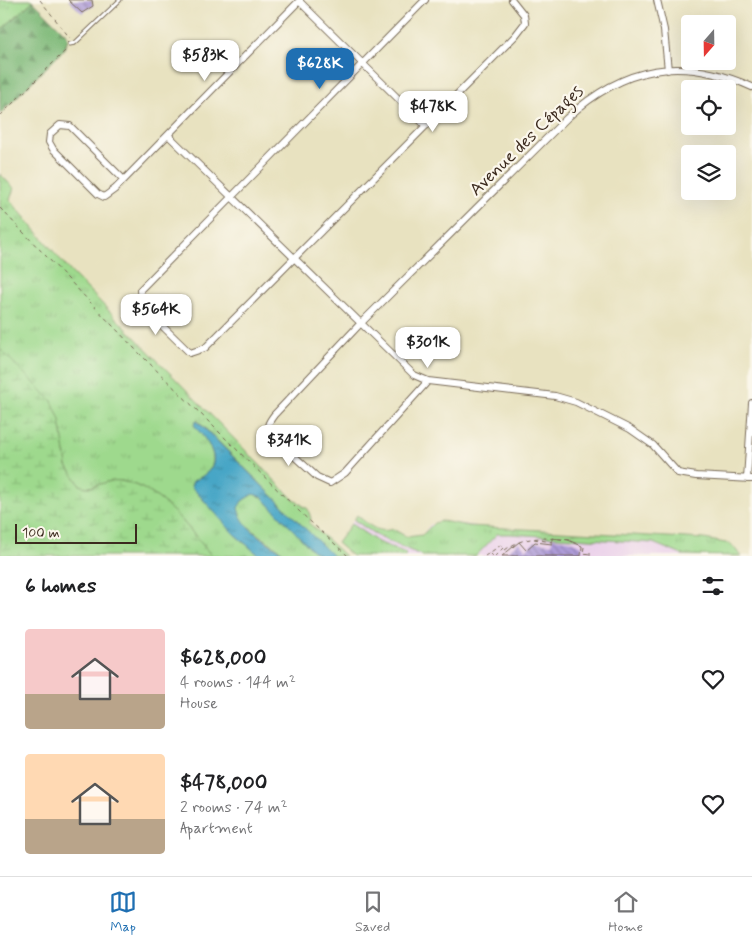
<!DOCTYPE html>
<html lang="en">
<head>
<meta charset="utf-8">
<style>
	:root { --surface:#fff; --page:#f2f2f2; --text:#202124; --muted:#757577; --line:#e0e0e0; --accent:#1f6fb2 }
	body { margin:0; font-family:Mynerve,sans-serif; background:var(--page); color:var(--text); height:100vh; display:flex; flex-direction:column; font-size:19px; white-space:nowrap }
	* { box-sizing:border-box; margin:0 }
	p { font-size:16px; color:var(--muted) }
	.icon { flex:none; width:28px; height:28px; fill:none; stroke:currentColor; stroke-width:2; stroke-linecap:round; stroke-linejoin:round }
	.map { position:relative; height:556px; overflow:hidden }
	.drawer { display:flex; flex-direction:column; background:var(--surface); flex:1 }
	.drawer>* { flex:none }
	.needle { width:32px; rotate:200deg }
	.fabs { position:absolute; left:681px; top:15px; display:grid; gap:10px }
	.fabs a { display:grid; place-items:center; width:55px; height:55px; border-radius:5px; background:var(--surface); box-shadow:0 5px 20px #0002; font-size:25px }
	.scale { position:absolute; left:15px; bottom:12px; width:122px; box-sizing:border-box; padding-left:5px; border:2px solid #3b2a1e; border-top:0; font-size:14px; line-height:18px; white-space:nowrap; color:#3b2a1e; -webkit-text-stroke:4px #fbf7ec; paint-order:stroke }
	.price { position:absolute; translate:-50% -42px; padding:0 11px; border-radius:10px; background:#fff; color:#222; font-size:16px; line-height:32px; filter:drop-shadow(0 1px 2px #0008) }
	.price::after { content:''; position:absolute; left:50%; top:30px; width:15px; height:11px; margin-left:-8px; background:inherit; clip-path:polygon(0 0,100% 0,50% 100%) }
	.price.selected { background:var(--accent); color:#fff }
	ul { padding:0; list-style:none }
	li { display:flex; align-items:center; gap:15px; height:125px; padding:0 25px }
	li span { display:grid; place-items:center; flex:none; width:140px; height:100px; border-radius:5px; color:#555 }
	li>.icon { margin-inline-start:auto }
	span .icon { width:60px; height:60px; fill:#fffc; stroke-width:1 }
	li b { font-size:21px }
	h2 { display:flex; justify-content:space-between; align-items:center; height:60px; padding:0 25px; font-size:21px }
	.menu { display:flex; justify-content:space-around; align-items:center; height:70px; border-top:1px solid var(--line); background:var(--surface); font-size:14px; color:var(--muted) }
	.menu a { display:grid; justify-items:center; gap:2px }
	.menu .selected { color:var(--accent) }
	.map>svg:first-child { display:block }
	.built { fill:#ebd1eb }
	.grass { fill:url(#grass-tufts); stroke:#6c8256 }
	.forest { fill:url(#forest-firs); stroke:#5c724b }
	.wetland { fill:url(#wetland-marsh); stroke:#6c8256 }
	.water { fill:url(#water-ripples); stroke:#406872 }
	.building { fill:url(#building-back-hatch) }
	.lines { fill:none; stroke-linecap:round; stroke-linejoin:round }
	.service-casing { stroke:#786a57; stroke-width:5 }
	.minor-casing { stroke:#786a57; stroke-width:8 }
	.path { stroke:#786a57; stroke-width:1; stroke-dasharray:4 4; stroke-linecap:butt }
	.service { stroke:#fff; stroke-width:3 }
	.minor { stroke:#fff; stroke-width:6 }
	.labels { text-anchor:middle; stroke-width:4.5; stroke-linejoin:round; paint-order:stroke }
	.street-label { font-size:18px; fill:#3b2a1e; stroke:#fbf7ec }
</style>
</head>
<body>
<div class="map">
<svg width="752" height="556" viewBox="0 0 752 556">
	<defs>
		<pattern id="grass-tufts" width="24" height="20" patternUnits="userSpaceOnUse" patternTransform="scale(1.25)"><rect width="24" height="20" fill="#9ed98d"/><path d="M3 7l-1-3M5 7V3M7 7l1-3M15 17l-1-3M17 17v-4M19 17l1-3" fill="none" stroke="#89ba79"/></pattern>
		<pattern id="forest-firs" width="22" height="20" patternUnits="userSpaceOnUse" patternTransform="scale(1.25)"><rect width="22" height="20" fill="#7eb978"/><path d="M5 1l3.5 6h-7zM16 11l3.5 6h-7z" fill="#689762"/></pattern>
		<pattern id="wetland-marsh" width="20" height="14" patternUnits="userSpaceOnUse" patternTransform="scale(1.25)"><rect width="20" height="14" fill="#9ed98d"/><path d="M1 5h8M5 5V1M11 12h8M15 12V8" fill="none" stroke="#89ba79"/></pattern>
		<pattern id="water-ripples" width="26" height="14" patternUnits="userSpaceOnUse" patternTransform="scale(1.25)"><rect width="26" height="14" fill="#46a6c6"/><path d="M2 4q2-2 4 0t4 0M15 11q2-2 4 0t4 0" fill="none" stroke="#3c87a0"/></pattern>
		<pattern id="building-back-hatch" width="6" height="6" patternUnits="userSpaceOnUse" patternTransform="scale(1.25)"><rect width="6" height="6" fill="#af9cd9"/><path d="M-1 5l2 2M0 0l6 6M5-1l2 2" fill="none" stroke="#907faf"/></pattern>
	</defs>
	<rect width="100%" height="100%" fill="#fbf7ec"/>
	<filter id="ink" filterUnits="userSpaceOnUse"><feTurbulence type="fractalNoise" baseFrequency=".02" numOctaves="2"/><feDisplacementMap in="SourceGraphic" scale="10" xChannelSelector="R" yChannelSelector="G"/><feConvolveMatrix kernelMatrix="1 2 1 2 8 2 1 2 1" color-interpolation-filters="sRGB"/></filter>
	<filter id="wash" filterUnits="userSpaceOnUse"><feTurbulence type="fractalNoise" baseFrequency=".0096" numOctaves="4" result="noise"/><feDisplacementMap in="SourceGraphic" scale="20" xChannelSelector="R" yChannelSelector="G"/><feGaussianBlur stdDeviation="1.12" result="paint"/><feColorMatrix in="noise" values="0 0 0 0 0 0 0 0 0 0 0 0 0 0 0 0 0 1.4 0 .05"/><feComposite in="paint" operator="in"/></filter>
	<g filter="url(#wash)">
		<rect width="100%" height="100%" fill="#e8e2c0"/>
		<path class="built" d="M357,515L376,530L382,532L393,529L408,537L422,535L430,525L442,521L483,527L510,534L653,543L682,555L707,556H352L337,543Z"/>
		<path class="grass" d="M0,0H32L33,1L0,31Z
			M0,174L14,188L10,200L71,272L293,499L308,509L311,519L309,523L345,556H333L197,420L194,425C211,446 227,466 193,481L191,486L234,534L260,556H212C186,526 162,489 121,481C106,478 92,492 80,485L67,466L52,401L0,349Z
			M253,494L262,497L312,550L322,556H289L256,533L240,519L237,508L242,501Z
			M357,515C369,525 377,534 393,529L407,537L422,535L434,523L442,521L469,526L704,539L731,544L741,556L682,555L653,543L510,534H497L476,556H423L379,537L354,520Z
			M351,524L378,542L406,553L405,556H352L337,543Z"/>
		<path class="forest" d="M33,1L66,34L68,39L63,51L0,114V31Z"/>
		<path class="wetland" d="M0,349L52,401L60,420L67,466L80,485C92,492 106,478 121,481C162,489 186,526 212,556H0Z"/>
		<path class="water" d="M196,420L333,556H322L312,550L262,497L253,494L242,501L238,508C243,531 271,544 289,556H260L234,534L191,486L193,481C228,466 211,446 194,425Z"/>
		<g id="blocks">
			<path class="building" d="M68,0H92L93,6L82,13Z
				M552,538L568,540L582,546L581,556H502L519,542L526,550L535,542L552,544Z"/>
		</g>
	</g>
	<g filter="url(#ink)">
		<use href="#blocks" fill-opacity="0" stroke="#786a57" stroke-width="1"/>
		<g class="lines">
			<defs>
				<path id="service" d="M70,44L75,43L120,0"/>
				<path id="minor" d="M425,0L140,290L141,303L149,313L190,353L205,348L515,36L525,23L524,15L512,0
					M657,0L664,30L668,70
					M299,1L426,126
					M168,135L414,375L428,381L555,396L576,402L630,429L653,445L678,473L696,476L752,479
					M124,180L70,126L60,125L50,134L49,142L53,149L98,194L104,197L115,189L300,0
					M428,381L345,473L330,483L317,477L271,435C266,426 268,423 274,415L360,324L567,118C624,66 680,55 752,87
					M747,479L752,403"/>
			</defs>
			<use href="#service" class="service-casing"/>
			<use href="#minor" class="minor-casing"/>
			<path class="path" d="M40,0L70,38
				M0,116L67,49
				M0,208L136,350L301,513L348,556
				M534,539L552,542
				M584,547L583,553L590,554
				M505,550C526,534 547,538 572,540
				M490,553L493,556
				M485,556L501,545L503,548
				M495,556L503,548
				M590,556V548"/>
			<use href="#service" class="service"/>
			<use href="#minor" class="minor"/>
		</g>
	</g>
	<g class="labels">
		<g class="street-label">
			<text transform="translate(526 140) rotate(-44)" y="6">Avenue des Cépages</text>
		</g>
	</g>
</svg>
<div class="fabs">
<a><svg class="needle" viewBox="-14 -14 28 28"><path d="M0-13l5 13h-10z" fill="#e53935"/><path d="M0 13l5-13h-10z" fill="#757577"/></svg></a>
<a><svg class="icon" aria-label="locate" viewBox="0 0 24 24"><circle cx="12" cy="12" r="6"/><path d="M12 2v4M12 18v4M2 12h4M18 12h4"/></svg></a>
<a><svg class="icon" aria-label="layers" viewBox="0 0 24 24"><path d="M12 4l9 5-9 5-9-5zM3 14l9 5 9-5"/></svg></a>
</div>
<div class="scale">100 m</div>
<b class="price" style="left:205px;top:82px">$583K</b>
<b class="price selected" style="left:320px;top:90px">$628K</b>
<b class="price" style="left:433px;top:133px">$478K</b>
<b class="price" style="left:156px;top:336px">$564K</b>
<b class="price" style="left:428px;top:369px">$301K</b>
<b class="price" style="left:289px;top:467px">$341K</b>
</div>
<section class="drawer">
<h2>6 homes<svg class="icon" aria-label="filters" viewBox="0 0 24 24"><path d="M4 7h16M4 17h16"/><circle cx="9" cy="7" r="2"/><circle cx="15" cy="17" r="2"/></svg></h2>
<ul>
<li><span style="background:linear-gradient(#f6c9c9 65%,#b9a48a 0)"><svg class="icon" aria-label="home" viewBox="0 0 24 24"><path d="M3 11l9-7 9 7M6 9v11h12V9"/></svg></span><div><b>$628,000</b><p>4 rooms · 144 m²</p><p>House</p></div><svg class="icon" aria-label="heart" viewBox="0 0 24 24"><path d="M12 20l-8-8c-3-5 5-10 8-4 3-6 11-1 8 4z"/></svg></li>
<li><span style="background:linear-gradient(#ffd9b3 65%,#b9a48a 0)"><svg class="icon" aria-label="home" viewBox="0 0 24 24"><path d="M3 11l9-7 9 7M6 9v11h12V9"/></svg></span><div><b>$478,000</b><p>2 rooms · 74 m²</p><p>Apartment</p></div><svg class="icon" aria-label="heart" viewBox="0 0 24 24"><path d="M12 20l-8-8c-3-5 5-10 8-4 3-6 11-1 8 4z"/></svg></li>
</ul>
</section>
<nav class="menu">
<a class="selected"><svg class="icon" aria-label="map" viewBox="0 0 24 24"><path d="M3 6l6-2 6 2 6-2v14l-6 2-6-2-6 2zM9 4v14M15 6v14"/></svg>Map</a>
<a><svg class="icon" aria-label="saved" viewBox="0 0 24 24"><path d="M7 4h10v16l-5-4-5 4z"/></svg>Saved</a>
<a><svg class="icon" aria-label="home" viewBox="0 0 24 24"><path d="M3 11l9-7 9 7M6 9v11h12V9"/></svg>Home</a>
</nav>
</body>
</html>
